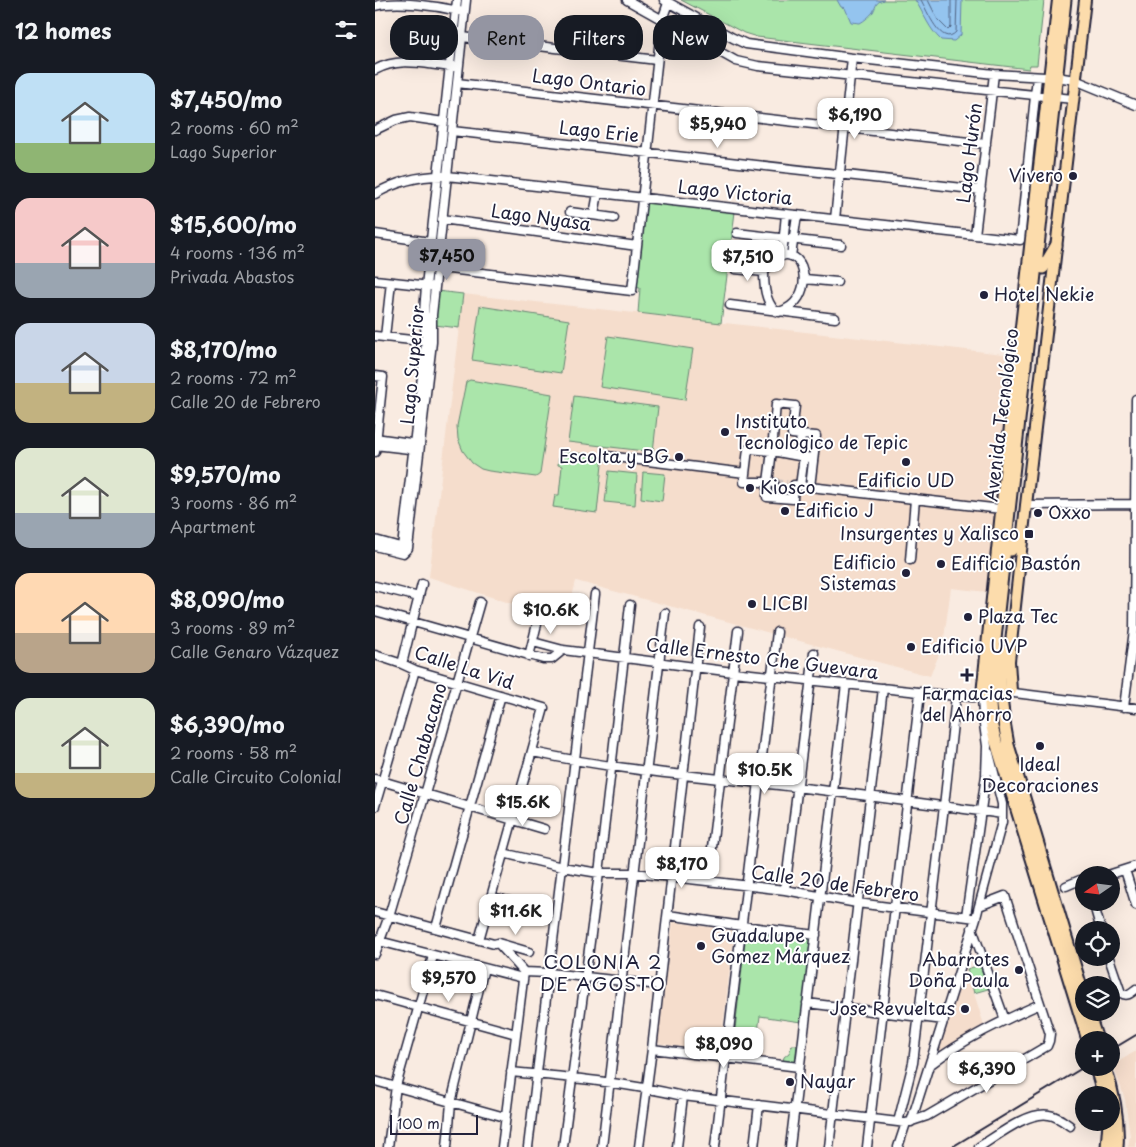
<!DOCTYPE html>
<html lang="en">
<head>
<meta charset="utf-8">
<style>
	:root { --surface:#171b24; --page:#20242c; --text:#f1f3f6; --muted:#9ea1a6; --accent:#9495a2 }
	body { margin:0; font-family:"Playpen Sans",sans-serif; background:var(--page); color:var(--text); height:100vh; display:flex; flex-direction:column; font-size:19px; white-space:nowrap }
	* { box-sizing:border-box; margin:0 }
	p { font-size:16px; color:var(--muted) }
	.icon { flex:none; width:28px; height:28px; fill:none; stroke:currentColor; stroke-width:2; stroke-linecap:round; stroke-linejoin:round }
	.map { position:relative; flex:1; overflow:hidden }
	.panel { display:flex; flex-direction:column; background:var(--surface); width:375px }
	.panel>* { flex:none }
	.top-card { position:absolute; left:15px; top:15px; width:475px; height:45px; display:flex; gap:10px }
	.needle { width:32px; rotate:256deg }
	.controls { position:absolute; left:700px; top:866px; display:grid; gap:10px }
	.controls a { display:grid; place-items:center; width:45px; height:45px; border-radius:50%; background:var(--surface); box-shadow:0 5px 20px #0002; font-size:25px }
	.scale { position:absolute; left:15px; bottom:12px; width:88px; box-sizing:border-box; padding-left:5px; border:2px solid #22223b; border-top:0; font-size:14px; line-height:18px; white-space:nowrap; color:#22223b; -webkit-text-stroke:4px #fff; paint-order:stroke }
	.price { position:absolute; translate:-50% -42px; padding:0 11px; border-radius:10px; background:#fff; color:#222; font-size:16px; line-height:32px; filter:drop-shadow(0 1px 2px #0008) }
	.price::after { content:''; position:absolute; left:50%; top:30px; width:15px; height:11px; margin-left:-8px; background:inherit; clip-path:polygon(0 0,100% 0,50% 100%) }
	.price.selected { background:var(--accent); color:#111 }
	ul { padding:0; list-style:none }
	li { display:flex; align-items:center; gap:15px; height:125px; padding:0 15px }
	li span { display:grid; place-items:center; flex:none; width:140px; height:100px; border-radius:15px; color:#555 }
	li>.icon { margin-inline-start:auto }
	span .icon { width:60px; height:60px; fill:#fffc; stroke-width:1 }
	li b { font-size:21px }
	h2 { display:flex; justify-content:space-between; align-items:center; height:60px; padding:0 15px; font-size:21px }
	.pill { padding:0 18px; border-radius:20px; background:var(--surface); box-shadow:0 5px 20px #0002; font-size:18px; line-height:45px }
	.pill.selected { background:var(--accent); color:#111 }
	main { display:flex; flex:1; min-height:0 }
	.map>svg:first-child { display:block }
	.built { fill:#f5ddcc }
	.green { fill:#aae5aa; stroke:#668472 }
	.water { fill:#94c4ef; stroke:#6683a7 }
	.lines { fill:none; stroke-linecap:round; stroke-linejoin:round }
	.shore { stroke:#506383; stroke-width:1 }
	.minor-tunnel { stroke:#cec3c0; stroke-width:8; stroke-dasharray:8 4; stroke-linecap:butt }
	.minor-casing { stroke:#22223b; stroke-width:11 }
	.major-casing { stroke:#22223b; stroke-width:14 }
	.highway-casing { stroke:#22223b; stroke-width:15 }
	.minor { stroke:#fff; stroke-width:8 }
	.major { stroke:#fcdcac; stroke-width:10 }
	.highway { stroke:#fcdcac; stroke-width:11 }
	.rail { stroke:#22223b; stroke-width:2 }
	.poi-dot { fill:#22223b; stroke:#fff; stroke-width:2 }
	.labels { text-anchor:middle; stroke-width:4; stroke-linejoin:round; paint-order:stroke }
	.street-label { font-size:18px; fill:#22223b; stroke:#fff }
	.poi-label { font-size:18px; fill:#22223b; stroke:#fff; text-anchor:start }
	.neighbourhood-label { font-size:19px; letter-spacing:1px; fill:#22223b; stroke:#fff }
</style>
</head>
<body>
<main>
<section class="panel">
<h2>12 homes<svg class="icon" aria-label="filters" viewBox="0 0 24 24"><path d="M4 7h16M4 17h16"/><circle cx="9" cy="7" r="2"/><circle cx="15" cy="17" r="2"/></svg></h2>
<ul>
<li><span style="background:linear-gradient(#bfe0f5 70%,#8fb573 0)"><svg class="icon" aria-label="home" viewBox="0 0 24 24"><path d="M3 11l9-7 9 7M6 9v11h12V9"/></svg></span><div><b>$7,450/mo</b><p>2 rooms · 60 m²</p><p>Lago Superior</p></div></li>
<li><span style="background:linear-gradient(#f6c9c9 65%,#9aa5b1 0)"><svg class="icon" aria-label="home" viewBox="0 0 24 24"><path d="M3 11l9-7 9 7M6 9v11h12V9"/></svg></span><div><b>$15,600/mo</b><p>4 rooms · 136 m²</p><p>Privada Abastos</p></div></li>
<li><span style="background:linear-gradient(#c9d6e8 60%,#c2b280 0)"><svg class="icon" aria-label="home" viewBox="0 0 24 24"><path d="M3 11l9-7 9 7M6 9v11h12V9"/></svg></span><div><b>$8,170/mo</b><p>2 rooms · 72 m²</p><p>Calle 20 de Febrero</p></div></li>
<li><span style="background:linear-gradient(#dfe7d0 65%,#9aa5b1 0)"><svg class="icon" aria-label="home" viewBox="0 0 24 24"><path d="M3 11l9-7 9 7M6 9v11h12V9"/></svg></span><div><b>$9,570/mo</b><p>3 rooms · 86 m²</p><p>Apartment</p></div></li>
<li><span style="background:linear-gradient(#ffd9b3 60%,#b9a48a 0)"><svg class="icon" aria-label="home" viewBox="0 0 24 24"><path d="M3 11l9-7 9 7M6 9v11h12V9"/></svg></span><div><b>$8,090/mo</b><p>3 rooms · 89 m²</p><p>Calle Genaro Vázquez</p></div></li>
<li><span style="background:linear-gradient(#dfe7d0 75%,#c2b280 0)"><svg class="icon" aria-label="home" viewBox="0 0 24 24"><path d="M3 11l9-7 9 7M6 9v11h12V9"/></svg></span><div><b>$6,390/mo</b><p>2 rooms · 58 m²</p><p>Calle Circuito Colonial</p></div></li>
</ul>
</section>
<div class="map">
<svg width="761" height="1147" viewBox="0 0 761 1147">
	<rect width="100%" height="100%" fill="#f9ebe1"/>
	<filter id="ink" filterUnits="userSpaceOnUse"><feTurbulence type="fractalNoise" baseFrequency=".02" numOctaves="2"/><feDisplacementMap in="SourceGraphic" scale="10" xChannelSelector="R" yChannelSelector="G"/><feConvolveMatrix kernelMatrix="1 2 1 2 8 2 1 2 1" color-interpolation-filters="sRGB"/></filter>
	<g filter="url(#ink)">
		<path class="built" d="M88,294L637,355L612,592L576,588L568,645L555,676L201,581L191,621L54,577Z
			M298,922L359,931L345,1053L282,1043Z
			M590,965L610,1028L563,1053V1052Z
			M761,1051V1147H753L755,1136L750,1099L738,1065Z"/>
		<path class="green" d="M306,0H669L662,65H655L654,69L382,37L369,33Z
			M269,194L361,204L346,323L263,313L265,288L259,287Z
			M62,291L88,294L84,328L60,325Z
			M105,306L194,320L186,373L97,360Z
			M233,336L318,349L310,400L225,387Z
			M95,380L177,394L165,474L161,477L114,471L106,469L97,463L88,451L83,439L82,426L90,387L91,382Z
			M199,396L283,407L278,452L193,442Z
			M184,452L228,455L222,513L178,507L180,495H184L187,466L183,465Z
			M234,471L262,474L260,505L230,502Z
			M268,472L290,474L287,501L266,498Z
			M371,932L437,939L426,1022L385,1016L382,1041L359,1039Z
			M605,965L613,989L599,993L592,969Z
			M417,1045H422L420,1062L408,1061L409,1057L414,1053Z"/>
		<path class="water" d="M462,0H509C500,2 502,5 498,12C495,16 489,21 485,23L476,22L470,8L466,7Z
			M540,0H587L586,35L579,41L566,40C554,29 549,14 540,0Z"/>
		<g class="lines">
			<path class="shore" d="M546,0C552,10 566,48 581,32L582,0
				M553,0L563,20L573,30L576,27V0"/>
			<path class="minor-tunnel" d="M399,483L412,484"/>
			<defs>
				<path id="minor" d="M252,0L361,61L383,66L698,99
					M289,0L358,38L371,44L477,58L619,74L688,78L700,80L761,105
					M0,6C21,0 62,6 84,11
					M87,37L282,60
					M0,70C26,56 51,65 79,67
					M82,83L611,144
					M0,130L21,120L35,117L69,122
					M77,131L606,190
					M0,194C22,181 45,175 72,176L645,240L662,77
					M195,212L239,218
					M219,215L223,193
					M67,219L262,246
					M460,219L477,58
					M362,233L466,245
					M0,234L55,242
					M600,235L619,74
					M407,256L411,214
					M416,256L422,215
					M57,267L257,291L287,20L293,3
					M360,269L389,272
					M430,279L462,282
					M0,280L55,286
					M355,305L460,318
					M400,311C390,300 389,286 389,272C394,266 398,259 406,256C432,247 441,301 404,312
					M0,336L55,342
					M10,337L16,282
					M0,376L8,377L0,452
					M0,438L43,444
					M0,445L43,450
					M373,449L397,451L393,482H369Z
					M232,456L370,473
					M424,456L397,451L401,404L420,406L417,434L426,435
					M438,458L424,456L426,435L441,436L435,487L626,509
					M399,483L393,482L392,497L418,499L419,485L425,486
					M428,486H425L429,456
					M651,505L761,504
					M0,540L29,548
					M0,546L28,553L33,548L57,342V315L91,0
					M27,547L51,342L49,312L51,286L82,0
					M535,560L540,499
					M0,586L44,597
					M0,611L168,659H177L188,650
					M158,642L188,650L212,653L358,672L581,696L598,697L612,694
					M0,655L27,664L40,670L169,708L104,940
					M154,656L164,616
					M27,664L47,584
					M631,692L761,708
					M749,707L759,630L761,399
					M158,752C244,771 333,777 421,787C490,795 558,805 627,814
					M0,779L169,829
					M0,806L40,670
					M128,853L187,867L224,873H258L297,877L410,890L482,903L601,918L604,906L630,896L675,1034L674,1041L672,1046L552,1116L531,1123L308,1096C252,1083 194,1077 136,1072
					M750,870L761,905
					M733,875L761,866
					M333,881L363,631
					M691,886L705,880L709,881
					M410,890L439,653
					M117,897L156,906
					M718,902L726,930
					M604,906L627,822V804L614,753
					M0,912L119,944L123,943L149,972
					M293,915L367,926L441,935
					M591,916L611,775L612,746L608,717L607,694
					M61,928L126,695
					M597,928L630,1020
					M0,940L148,978
					M123,943L154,952
					M0,954L14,916L50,794L105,602
					M734,958L746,993C752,997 756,993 761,989
					M149,972L174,973L284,985
					M0,995L141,1034
					M432,1003L569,1020
					M277,1049L424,1067
					M556,1064C589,1039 627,1021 665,1004
					M0,1081L130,1117
					M523,1122L538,1063L569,806L581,696
					M536,1122L601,918
					M13,1147L21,1086L58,956
					M72,1147L76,1103L109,968
					M127,1147L149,972
					M153,1147L220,594
					M188,1147L224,873L255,605
					M227,1147L290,613
					M264,1147L277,1049L325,627
					M302,1147L308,1096
					M340,1147L402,632
					M379,1147L384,1105
					M415,1147L471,684
					M454,1147L508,688
					M492,1147L545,693
					M523,1147L531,1123
					M604,1147C622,1136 653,1111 674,1115C682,1116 688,1121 695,1126"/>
				<path id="major" d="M636,691L634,661L651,505L710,0
					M607,694L638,397L683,0"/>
				<path id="highway" d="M690,0L614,694L617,727L621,742L713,1040
					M668,268L681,246
					M636,550L648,533
					M626,650C623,682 627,714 633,745L709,997
					M713,1012L722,1040
					M721,1068L729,1095
					M730,1068C739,1094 744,1119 742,1147
					M732,1147L734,1122"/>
			</defs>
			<use href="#minor" class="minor-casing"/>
			<use href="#major" class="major-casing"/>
			<use href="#highway" class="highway-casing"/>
			<use href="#minor" class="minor"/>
			<use href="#major" class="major"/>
			<use href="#highway" class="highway"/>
			<path class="rail" d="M736,1050L761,1035
				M577,1147L709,1067"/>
		</g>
	</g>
	<g class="poi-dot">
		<circle cx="698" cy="176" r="5"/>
		<circle cx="609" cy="295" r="5"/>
		<circle cx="350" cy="432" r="5"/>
		<circle cx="304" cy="457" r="5"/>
		<circle cx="531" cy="462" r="5"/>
		<circle cx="375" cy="488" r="5"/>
		<circle cx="410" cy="511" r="5"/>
		<circle cx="663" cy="513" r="5"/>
		<rect x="649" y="529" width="10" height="10" rx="2.5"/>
		<circle cx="566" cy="564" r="5"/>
		<circle cx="531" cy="573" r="5"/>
		<circle cx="377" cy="604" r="5"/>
		<circle cx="593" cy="617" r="5"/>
		<circle cx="536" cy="647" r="5"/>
		<path d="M589.5 667.5h5v5h5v5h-5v5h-5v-5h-5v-5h5z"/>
		<circle cx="665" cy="746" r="5"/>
		<circle cx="326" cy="946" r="5"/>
		<circle cx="644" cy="970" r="5"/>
		<circle cx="590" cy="1009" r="5"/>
		<circle cx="415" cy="1082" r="5"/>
	</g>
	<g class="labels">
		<g class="street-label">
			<text transform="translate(214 83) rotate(7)" y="6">Lago Ontario</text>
			<text transform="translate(224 132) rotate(6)" y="6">Lago Erie</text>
			<text transform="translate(595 153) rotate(-83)" y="6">Lago Hurón</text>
			<text transform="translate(360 193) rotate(6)" y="6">Lago Victoria</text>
			<text transform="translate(166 218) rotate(8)" y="6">Lago Nyasa</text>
			<text transform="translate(38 365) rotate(-85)" y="6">Lago Superior</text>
			<text transform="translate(627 415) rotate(-83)" y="6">Avenida Tecnológico</text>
			<text transform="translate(387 659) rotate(7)" y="6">Calle Ernesto Che Guevara</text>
			<text transform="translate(89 668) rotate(18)" y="6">Calle La Vid</text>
			<text transform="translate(46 754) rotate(-74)" y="6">Calle Chabacano</text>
			<text transform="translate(460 884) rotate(8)" y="6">Calle 20 de Febrero</text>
		</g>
		<g class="poi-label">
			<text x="688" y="182" text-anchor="end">Vivero</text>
			<text x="619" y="301">Hotel Nekie</text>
			<text x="360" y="428">Instituto<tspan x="360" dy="21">Tecnologico de Tepic</tspan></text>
			<text x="294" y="463" text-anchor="end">Escolta y BG</text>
			<text x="531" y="487" text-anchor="middle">Edificio UD</text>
			<text x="385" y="494">Kiosco</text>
			<text x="420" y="517">Edificio J</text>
			<text x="673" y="519">Oxxo</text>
			<text x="644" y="540" text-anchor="end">Insurgentes y Xalisco</text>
			<text x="521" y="569" text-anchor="end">Edificio<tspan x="521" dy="21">Sistemas</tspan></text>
			<text x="576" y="570">Edificio Bastón</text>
			<text x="387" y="610">LICBI</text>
			<text x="603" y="623">Plaza Tec</text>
			<text x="546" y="653">Edificio UVP</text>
			<text x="592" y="700" text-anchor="middle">Farmacias<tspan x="592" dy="21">del Ahorro</tspan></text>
			<text x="665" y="771" text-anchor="middle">Ideal<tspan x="665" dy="21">Decoraciones</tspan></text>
			<text x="336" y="942">Guadalupe<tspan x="336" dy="21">Gomez Márquez</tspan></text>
			<text x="634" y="966" text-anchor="end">Abarrotes<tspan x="634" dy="21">Doña Paula</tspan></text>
			<text x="580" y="1015" text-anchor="end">Jose Revueltas</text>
			<text x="425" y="1088">Nayar</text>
		</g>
		<g class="neighbourhood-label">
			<text x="228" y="969">COLONIA 2<tspan x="228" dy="22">DE AGOSTO</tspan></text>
		</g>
	</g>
</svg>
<div class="controls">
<a><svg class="needle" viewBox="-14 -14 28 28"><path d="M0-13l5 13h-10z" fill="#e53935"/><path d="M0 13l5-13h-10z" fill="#9ea1a6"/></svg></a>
<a><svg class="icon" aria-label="locate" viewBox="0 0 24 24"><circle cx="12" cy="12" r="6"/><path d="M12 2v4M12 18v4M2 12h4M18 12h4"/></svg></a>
<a><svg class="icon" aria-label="layers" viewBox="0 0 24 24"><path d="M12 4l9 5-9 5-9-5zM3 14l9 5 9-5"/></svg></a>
<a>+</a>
<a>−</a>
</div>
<div class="scale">100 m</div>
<b class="price" style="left:480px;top:140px">$6,190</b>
<b class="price" style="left:343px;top:149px">$5,940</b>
<b class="price selected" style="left:72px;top:281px">$7,450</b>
<b class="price" style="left:373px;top:282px">$7,510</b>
<b class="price" style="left:176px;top:635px">$10.6K</b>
<b class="price" style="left:390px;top:795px">$10.5K</b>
<b class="price" style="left:148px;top:827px">$15.6K</b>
<b class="price" style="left:307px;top:889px">$8,170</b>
<b class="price" style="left:141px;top:936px">$11.6K</b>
<b class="price" style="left:74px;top:1003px">$9,570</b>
<b class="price" style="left:349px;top:1069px">$8,090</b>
<b class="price" style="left:612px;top:1094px">$6,390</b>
<div class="top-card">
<a class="pill">Buy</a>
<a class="pill selected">Rent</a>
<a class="pill">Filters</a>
<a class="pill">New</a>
</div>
</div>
</main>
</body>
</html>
